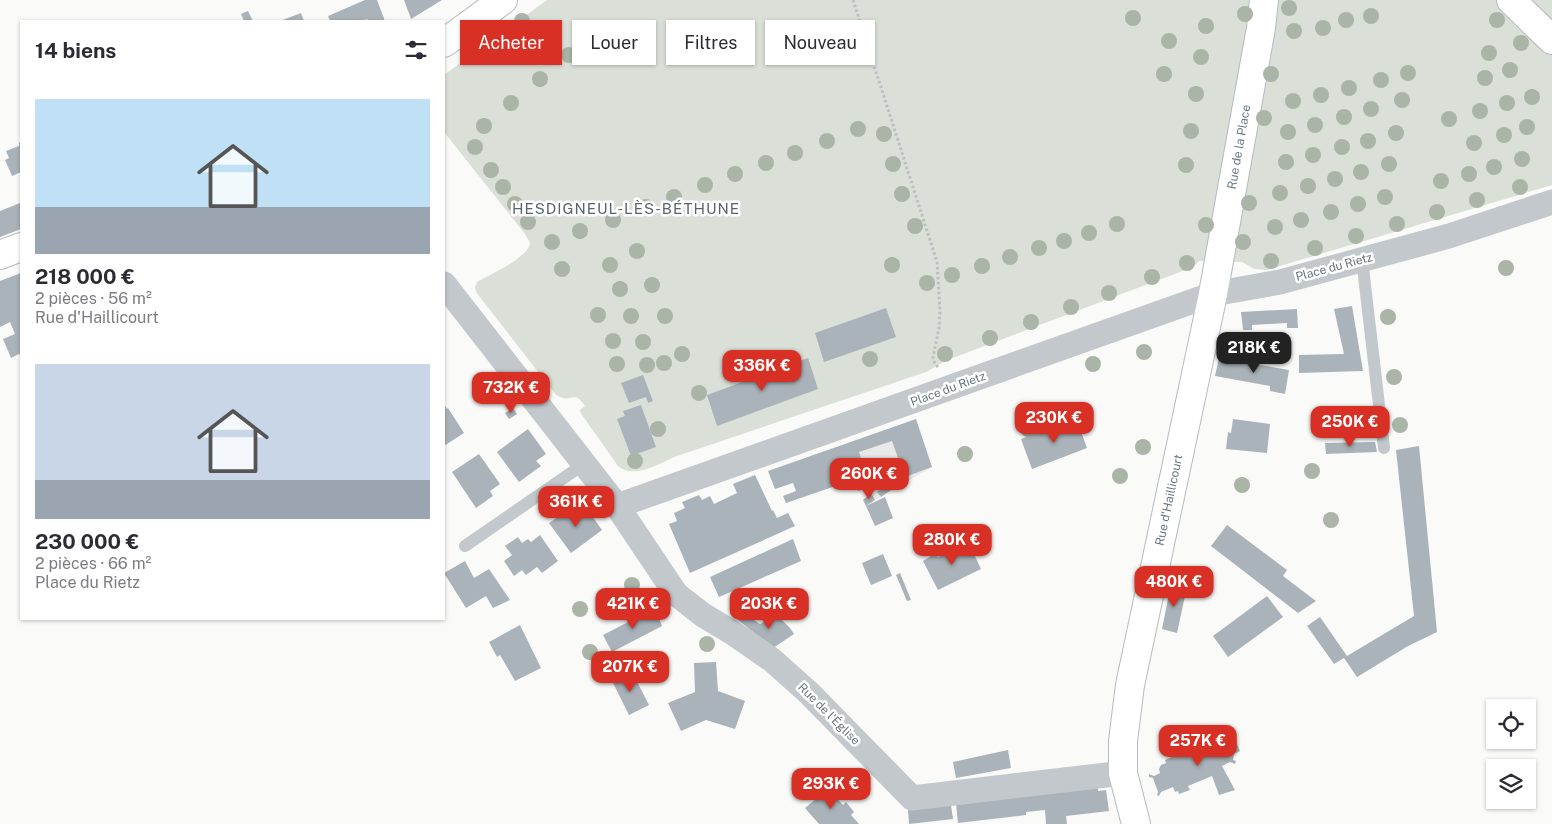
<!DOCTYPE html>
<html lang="fr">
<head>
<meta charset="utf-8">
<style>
	:root { --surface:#fff; --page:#f7f7f7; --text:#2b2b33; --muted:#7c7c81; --accent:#d93025 }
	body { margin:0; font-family:"Public Sans",sans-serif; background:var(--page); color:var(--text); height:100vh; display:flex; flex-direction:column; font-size:19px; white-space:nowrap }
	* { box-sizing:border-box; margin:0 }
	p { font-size:16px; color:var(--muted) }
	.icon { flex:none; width:28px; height:28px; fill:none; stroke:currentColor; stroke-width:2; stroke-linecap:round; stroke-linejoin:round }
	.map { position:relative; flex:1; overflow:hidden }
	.drawer { position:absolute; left:20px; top:20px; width:425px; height:600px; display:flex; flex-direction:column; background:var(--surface); border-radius:0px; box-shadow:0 1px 4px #0004 }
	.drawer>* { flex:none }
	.guide { position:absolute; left:460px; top:20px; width:475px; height:45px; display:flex; gap:10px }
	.buttons { position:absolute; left:1486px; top:699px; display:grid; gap:10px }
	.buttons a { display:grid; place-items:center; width:50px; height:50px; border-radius:0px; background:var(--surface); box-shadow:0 1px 4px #0004; font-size:25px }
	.price { position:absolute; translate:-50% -42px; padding:0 11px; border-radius:10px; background:var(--accent); color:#fff; font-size:16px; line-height:32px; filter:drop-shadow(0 1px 2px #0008) }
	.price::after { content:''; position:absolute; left:50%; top:30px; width:15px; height:11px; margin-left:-8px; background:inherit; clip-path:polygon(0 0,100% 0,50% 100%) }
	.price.selected { background:#222; color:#fff }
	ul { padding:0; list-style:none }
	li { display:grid; align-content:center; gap:10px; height:265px; padding:0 15px }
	li span { display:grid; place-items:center; height:155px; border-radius:0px; color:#555 }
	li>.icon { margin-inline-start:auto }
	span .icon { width:90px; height:90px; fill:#fffc; stroke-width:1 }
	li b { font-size:21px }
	h2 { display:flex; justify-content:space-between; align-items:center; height:60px; padding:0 15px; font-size:21px }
	.chip { padding:0 18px; border-radius:0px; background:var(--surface); box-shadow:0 1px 4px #0004; font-size:18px; line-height:45px }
	.chip.selected { background:var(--accent); color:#fff }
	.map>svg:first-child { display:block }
	.built { fill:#e8e9e9 }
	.green { fill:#dadfd7 }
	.building { fill:#aab3b9 }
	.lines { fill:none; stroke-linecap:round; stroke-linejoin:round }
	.secondary-casing { stroke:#b3babf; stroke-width:30 }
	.path { stroke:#bbbfc2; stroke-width:3; stroke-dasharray:2.5 2.5; stroke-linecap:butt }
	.lane { stroke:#c3c8cc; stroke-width:12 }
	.street { stroke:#c3c8cc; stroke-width:25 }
	.secondary { stroke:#fff; stroke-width:28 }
	.tree { fill:#aab4a7 }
	.labels { text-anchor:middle; stroke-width:5; stroke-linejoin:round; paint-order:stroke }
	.street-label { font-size:12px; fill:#657683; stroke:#fff }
	.quarter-label { font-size:15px; letter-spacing:1px; fill:#57646e; stroke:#fff }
</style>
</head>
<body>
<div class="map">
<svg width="1552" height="824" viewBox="0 0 1552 824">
	<rect width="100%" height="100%" fill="#fafaf8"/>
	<path class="built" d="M916,419L932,467L875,500L871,493L855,441Z"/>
	<path class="green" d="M547,0H1552V185L1267,270L1254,269L1242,262L1199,261L1193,267L945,361L926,372L677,456C660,463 634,480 618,466L580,412V410L585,406C573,388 573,405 556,395L476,292L475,287L477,282C490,275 529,257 530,243L525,234L444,132V75Z"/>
	<path class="building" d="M365,0H377L385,21H368L367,19L362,21H330L328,16Z
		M404,0H442L411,19Z
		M248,11L253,21H244L241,14Z
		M301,13L304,21H280Z
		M21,142V172L12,176L5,160L9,158L6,151L19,146V143Z
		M20,203L21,229L0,237V211Z
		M21,273V353L11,358L3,339L15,334L10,322L0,327V281Z
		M1352,306L1363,371L1299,373V355L1344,354L1334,309Z
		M886,308L896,337L824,362L815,333Z
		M1297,309L1298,328H1287V323L1252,325V330H1243L1241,312Z
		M808,358L818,389L717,426L707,395Z
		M1219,358L1289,370L1285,394L1270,391V386L1215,376Z
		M643,375L653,401L648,403L646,397L629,403L621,383Z
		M444,404L447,409L448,408L464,433L444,446Z
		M641,405L656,447L631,456L617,419L625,416L623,411Z
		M513,408L517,414L509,419L505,413Z
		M1076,418L1087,448L1032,469L1021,439Z
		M916,419L932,467L905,477L892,441L859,452L870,487L858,491L853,480L786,503L783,496L796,491L793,483L775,489L768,471Z
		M1233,419L1270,424L1267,453L1226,449L1228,432L1231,433Z
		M528,429L546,454L536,461L541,466L519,482L497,452Z
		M1375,442L1377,452L1326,454L1325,443Z
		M1419,446L1437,632L1408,646L1357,677L1344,658L1334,664L1307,626L1320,617L1347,656L1414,616L1396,450Z
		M479,454L500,484L490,491L493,496L476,508L452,472Z
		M755,475L772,511L773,510L777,518L788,513L795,526L690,573L669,524L677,521L674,513L685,508L682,502L699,495L702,500L710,496L714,504L737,493L733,484Z
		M890,482L894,488L881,497L877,492Z
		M871,493L875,500L866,506L863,500Z
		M885,497L893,518L875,526L866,506Z
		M585,506L602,530L571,553L549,523L571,508L575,514Z
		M1227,525L1287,570L1283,576L1316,601L1298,613L1211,546Z
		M540,535L558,561L542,573L537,567L526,575L522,570L514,576L504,561L512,555L505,546L518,537L522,543L528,539L531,542Z
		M793,539L801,561L719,597L710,577Z
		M968,541L981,569L938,590L923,561L936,553L938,557Z
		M883,554L892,576L871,585L862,563Z
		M465,561L474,578L489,569L510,600L493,608L486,596L466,608L444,573Z
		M900,573L911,600L907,601L896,575Z
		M1171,584L1187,587L1177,633L1162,629Z
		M1267,596L1283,617L1228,657L1213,636Z
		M655,608L662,626L612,652L603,635Z
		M743,613L760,624L777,615L790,628L794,634L773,648L738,620Z
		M520,625L541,668L515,681L500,655L497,657L489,642Z
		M716,662L718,691L745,701L735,729L706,720L681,731L668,703L695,692L694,663Z
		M632,672L649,705L629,715L612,681Z
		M1233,735L1240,751L1234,754L1233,760L1236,761L1235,764L1230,762L1222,766L1235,790L1219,795L1212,776L1188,786L1190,790L1179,794L1178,791L1175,792L1173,787L1161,792L1159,796L1157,795L1158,792L1153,778L1149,777V774L1154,776L1160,773L1159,769L1161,765L1166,763L1165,760L1206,742L1207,745Z
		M1008,750L1011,768L956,778L953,762Z
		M1098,787V791L1106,790L1109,811L1066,816L1067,824H1046L1045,810L1026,812V815L958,823L956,804Z
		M828,789L843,805L846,802L854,812L851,815L859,824H819L805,808Z
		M951,805L953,819L909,824L908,810Z"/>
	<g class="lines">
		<defs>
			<path id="secondary" d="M1511,0L1552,40
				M444,43L503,0
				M0,255L21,247
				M1136,824L1123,773V741L1130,685L1213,294L1261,28L1264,0"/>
		</defs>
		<use href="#secondary" class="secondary-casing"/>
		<path class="path" d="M853,0L937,262L940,311L939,328L933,357L935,364L938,367"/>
		<path class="lane" d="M1362,259L1384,448
			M465,546L584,464"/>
		<path class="street" d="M444,284L617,506L1213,294L1280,282L1449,236L1552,202
			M617,506L676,594L703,615L733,633L772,660L808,692L912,798L1123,773"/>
		<use href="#secondary" class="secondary"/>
	</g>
	<g class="tree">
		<circle cx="1289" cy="8" r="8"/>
		<circle cx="1245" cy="14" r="8"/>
		<circle cx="1371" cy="16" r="8"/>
		<circle cx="1133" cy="18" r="8"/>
		<circle cx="1346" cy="20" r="8"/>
		<circle cx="1497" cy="20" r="8"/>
		<circle cx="522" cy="21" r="8"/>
		<circle cx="1206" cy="26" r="8"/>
		<circle cx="1323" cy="28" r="8"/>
		<circle cx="598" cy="31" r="8"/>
		<circle cx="1294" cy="31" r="8"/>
		<circle cx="1169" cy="41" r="8"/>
		<circle cx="1521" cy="43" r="8"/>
		<circle cx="488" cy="46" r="8"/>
		<circle cx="1489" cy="53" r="8"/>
		<circle cx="569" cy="55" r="8"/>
		<circle cx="1201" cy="57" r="8"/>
		<circle cx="1510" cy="70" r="8"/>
		<circle cx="1408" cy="73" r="8"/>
		<circle cx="1164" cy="74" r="8"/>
		<circle cx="1271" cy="74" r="8"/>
		<circle cx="1485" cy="78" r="8"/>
		<circle cx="540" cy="79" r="8"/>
		<circle cx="1381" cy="80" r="8"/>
		<circle cx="1349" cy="88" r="8"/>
		<circle cx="1196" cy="94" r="8"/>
		<circle cx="1321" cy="95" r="8"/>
		<circle cx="1532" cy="97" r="8"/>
		<circle cx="1402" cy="100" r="8"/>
		<circle cx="1293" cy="101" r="8"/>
		<circle cx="511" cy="103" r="8"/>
		<circle cx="1507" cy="103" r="8"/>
		<circle cx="1371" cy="109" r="8"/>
		<circle cx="1480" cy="111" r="8"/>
		<circle cx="1344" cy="117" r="8"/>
		<circle cx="1264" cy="118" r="8"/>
		<circle cx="1449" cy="119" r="8"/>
		<circle cx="1315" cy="125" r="8"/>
		<circle cx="484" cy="126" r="8"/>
		<circle cx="1527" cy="127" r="8"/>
		<circle cx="858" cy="129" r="8"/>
		<circle cx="1191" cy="131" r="8"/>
		<circle cx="1288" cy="132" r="8"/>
		<circle cx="1396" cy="133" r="8"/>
		<circle cx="884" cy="134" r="8"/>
		<circle cx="1504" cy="135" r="8"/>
		<circle cx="827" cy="141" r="8"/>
		<circle cx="1368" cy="141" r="8"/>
		<circle cx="1474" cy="143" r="8"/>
		<circle cx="475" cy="147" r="8"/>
		<circle cx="1342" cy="147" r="8"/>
		<circle cx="795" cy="153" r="8"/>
		<circle cx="1313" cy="155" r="8"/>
		<circle cx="1522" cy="159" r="8"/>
		<circle cx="1286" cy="162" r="8"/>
		<circle cx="766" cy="163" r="8"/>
		<circle cx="893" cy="164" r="8"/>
		<circle cx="1389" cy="164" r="8"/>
		<circle cx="1186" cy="165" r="8"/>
		<circle cx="1494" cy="167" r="8"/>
		<circle cx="491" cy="170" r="8"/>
		<circle cx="1361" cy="172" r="8"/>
		<circle cx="735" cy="174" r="8"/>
		<circle cx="1469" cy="174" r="8"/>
		<circle cx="1335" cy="179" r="8"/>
		<circle cx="1441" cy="181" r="8"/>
		<circle cx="705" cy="185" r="8"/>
		<circle cx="1308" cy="186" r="8"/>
		<circle cx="503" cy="187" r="8"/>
		<circle cx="1520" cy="187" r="8"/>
		<circle cx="1280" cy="193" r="8"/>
		<circle cx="902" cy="194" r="8"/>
		<circle cx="674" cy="197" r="8"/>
		<circle cx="1385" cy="197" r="8"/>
		<circle cx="1477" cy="200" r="8"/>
		<circle cx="1249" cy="203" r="8"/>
		<circle cx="515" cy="204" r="8"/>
		<circle cx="1358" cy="204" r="8"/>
		<circle cx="646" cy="207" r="8"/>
		<circle cx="1331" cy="212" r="8"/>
		<circle cx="1437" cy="212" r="8"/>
		<circle cx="613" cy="220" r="8"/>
		<circle cx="1301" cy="220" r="8"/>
		<circle cx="528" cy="222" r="8"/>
		<circle cx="1117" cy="224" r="8"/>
		<circle cx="1397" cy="224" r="8"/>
		<circle cx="1206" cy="225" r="8"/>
		<circle cx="915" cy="226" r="8"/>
		<circle cx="1275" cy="227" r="8"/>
		<circle cx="580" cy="231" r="8"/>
		<circle cx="1089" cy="233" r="8"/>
		<circle cx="1356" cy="236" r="8"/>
		<circle cx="1064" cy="241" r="8"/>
		<circle cx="552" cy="242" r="8"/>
		<circle cx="1243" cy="242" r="8"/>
		<circle cx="1039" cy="248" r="8"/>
		<circle cx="1315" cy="248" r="8"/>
		<circle cx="637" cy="251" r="8"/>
		<circle cx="1010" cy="257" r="8"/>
		<circle cx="1271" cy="261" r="8"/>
		<circle cx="1187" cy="263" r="8"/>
		<circle cx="610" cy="265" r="8"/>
		<circle cx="892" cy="265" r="8"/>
		<circle cx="982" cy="266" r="8"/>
		<circle cx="1506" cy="268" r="8"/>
		<circle cx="562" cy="269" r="8"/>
		<circle cx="952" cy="275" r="8"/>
		<circle cx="1152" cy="277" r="8"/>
		<circle cx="927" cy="283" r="8"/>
		<circle cx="652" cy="285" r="8"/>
		<circle cx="620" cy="289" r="8"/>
		<circle cx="1109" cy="293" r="8"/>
		<circle cx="1071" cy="307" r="8"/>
		<circle cx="598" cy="315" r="8"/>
		<circle cx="631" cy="316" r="8"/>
		<circle cx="665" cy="316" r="8"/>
		<circle cx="1388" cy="317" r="8"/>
		<circle cx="1031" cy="322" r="8"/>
		<circle cx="990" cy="338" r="8"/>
		<circle cx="613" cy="341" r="8"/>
		<circle cx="643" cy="342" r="8"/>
		<circle cx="1144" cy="352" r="8"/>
		<circle cx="682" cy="354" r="8"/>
		<circle cx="945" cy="354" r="8"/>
		<circle cx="870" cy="359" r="8"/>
		<circle cx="664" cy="363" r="8"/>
		<circle cx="617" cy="364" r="8"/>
		<circle cx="1093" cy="364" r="8"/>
		<circle cx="647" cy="365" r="8"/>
		<circle cx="1394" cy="377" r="8"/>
		<circle cx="699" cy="393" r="8"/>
		<circle cx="1400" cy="425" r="8"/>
		<circle cx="658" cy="429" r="8"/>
		<circle cx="1028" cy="429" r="8"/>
		<circle cx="1143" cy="447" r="8"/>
		<circle cx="965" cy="454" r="8"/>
		<circle cx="635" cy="461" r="8"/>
		<circle cx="1312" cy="471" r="8"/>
		<circle cx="1120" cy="476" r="8"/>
		<circle cx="1242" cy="485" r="8"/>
		<circle cx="1331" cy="520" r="8"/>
		<circle cx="632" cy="585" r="8"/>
		<circle cx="580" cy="609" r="8"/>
		<circle cx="707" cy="644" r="8"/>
		<circle cx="590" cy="652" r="8"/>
	</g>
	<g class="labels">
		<g class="street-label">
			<text transform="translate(1239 147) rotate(-80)" y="4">Rue de la Place</text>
			<text transform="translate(1334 267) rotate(-15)" y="4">Place du Rietz</text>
			<text transform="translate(948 389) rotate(-20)" y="4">Place du Rietz</text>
			<text transform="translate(1169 500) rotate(-78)" y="4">Rue d'Haillicourt</text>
			<text transform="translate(829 714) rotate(45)" y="4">Rue de l'Église</text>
		</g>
		<g class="quarter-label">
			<text x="626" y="214">HESDIGNEUL-LÈS-BÉTHUNE</text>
		</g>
	</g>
</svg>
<div class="buttons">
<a><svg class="icon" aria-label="locate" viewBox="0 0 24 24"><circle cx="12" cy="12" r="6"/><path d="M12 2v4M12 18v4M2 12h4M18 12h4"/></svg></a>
<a><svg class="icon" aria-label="layers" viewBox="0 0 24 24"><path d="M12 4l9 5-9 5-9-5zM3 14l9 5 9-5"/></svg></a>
</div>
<b class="price selected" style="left:1254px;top:374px">218K €</b>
<b class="price" style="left:762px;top:392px">336K €</b>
<b class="price" style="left:511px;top:414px">732K €</b>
<b class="price" style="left:1054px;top:444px">230K €</b>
<b class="price" style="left:1350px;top:448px">250K €</b>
<b class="price" style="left:869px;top:500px">260K €</b>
<b class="price" style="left:576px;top:528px">361K €</b>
<b class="price" style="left:952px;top:566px">280K €</b>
<b class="price" style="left:1174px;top:608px">480K €</b>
<b class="price" style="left:633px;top:630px">421K €</b>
<b class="price" style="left:769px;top:630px">203K €</b>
<b class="price" style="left:630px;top:693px">207K €</b>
<b class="price" style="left:1198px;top:767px">257K €</b>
<b class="price" style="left:831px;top:810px">293K €</b>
<div class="guide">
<a class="chip selected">Acheter</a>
<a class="chip">Louer</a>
<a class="chip">Filtres</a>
<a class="chip">Nouveau</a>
</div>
<section class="drawer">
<h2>14 biens<svg class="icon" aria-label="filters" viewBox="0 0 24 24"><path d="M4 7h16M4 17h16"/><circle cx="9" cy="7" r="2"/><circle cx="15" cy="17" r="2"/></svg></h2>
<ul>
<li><span style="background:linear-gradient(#bfe0f5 70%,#9aa5b1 0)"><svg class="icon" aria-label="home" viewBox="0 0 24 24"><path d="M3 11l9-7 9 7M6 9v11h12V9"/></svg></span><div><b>218 000 €</b><p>2 pièces · 56 m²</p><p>Rue d'Haillicourt</p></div></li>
<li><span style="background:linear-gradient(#c9d6e8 75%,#9aa5b1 0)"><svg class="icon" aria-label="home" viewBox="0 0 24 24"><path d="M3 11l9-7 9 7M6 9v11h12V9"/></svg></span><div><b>230 000 €</b><p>2 pièces · 66 m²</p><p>Place du Rietz</p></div></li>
</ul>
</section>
</div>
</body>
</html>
